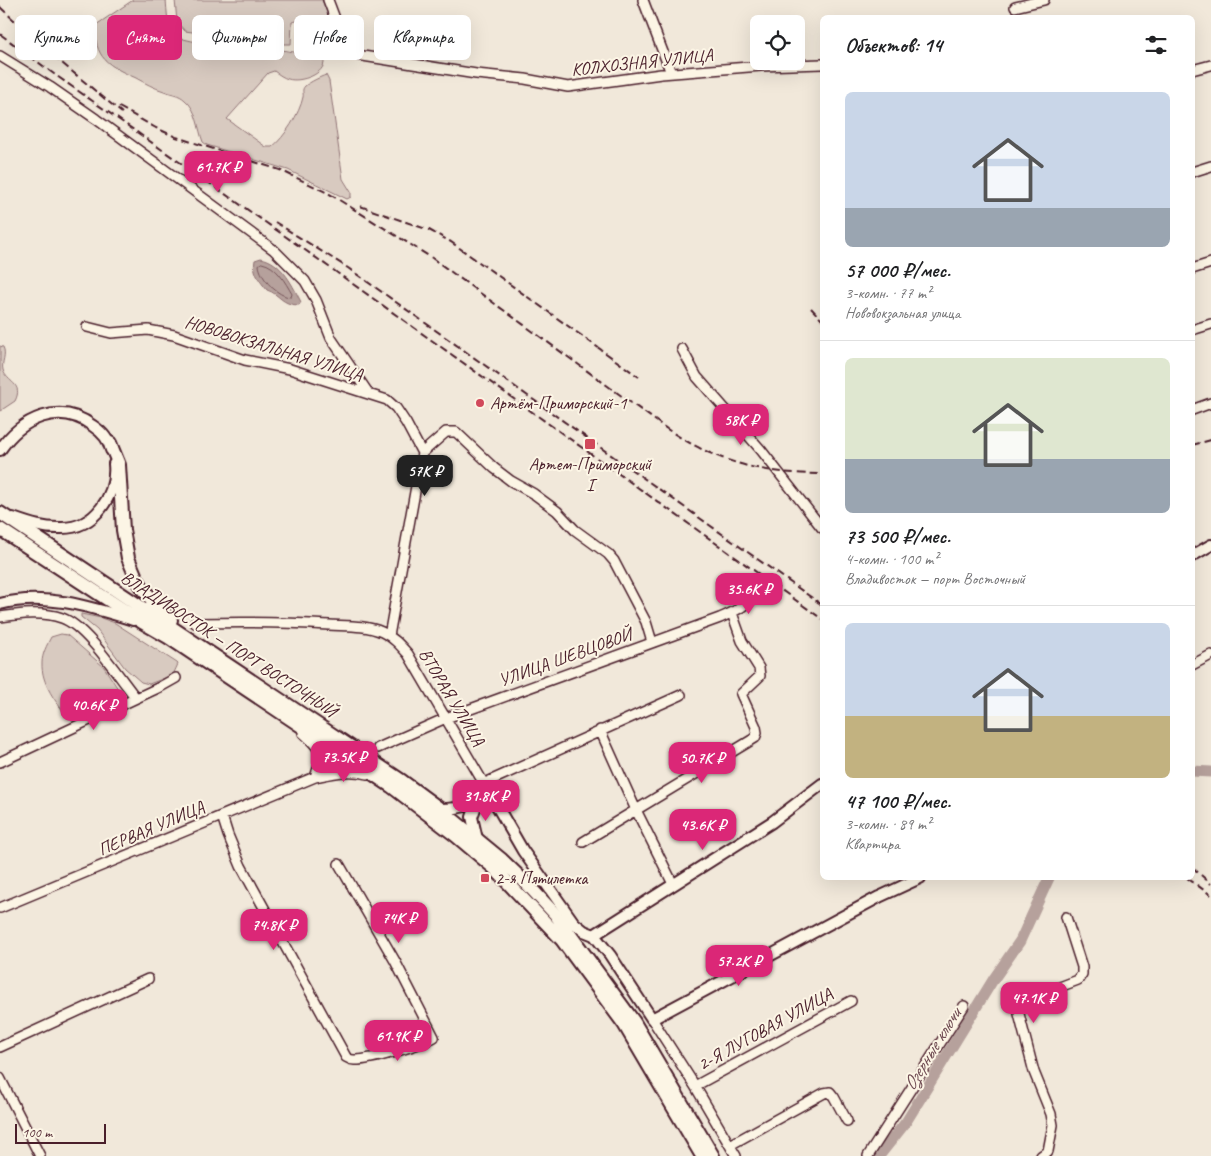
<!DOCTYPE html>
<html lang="ru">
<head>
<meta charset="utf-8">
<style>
	:root { --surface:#fff; --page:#f6f6f6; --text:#202124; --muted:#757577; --line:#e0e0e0; --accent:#db2777 }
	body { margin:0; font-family:Caveat,sans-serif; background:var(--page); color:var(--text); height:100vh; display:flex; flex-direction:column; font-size:19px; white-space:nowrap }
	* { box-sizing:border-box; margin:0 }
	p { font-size:16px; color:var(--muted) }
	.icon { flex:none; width:28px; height:28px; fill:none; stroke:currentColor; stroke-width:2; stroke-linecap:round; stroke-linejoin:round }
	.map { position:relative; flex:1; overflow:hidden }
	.details { position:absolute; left:820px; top:15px; width:375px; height:865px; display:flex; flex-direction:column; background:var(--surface); border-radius:8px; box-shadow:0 5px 20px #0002 }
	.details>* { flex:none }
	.guide { position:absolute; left:15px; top:15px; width:475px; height:45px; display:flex; gap:10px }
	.tools { position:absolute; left:750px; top:15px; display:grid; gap:10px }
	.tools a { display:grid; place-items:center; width:55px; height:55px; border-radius:8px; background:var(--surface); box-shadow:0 5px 20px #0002; font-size:25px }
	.scale { position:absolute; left:15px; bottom:12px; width:91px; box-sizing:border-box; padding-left:5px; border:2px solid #4a1f2b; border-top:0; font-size:14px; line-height:18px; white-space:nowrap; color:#4a1f2b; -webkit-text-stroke:4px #fcf5e5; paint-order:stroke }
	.price { position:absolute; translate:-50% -42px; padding:0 11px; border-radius:10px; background:var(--accent); color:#fff; font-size:16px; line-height:32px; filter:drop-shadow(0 1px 2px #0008) }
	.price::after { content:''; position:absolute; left:50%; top:30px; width:15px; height:11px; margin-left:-8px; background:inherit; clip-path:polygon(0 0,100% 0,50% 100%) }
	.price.current { background:#222; color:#fff }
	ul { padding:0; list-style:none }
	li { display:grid; align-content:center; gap:10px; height:265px; padding:0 25px }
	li+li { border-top:1px solid var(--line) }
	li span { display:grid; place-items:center; height:155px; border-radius:8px; color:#555 }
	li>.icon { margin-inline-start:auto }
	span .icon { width:90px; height:90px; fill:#fffc; stroke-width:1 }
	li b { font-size:21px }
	h2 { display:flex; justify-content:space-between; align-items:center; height:60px; padding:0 25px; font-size:21px }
	.pill { padding:0 18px; border-radius:8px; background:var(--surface); box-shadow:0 5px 20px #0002; font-size:18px; line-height:45px }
	.pill.current { background:var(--accent); color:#fff }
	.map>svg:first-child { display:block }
	.green { fill:#d8cac0; stroke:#917476 }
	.water { fill:#b6a19c; stroke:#8b6d6f }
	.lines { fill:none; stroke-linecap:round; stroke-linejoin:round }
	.shore { stroke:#755358; stroke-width:1 }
	.river { stroke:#b6a19c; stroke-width:11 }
	.minor-casing { stroke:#4a1f2b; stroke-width:12 }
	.major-casing { stroke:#4a1f2b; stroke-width:14 }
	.highway-casing { stroke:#4a1f2b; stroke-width:16 }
	.minor { stroke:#fcf5e5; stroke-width:9 }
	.major { stroke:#fcf5e5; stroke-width:10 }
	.highway { stroke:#fcf5e5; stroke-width:12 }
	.rail { stroke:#4a1f2b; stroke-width:2; stroke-dasharray:8 4; stroke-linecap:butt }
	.poi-dot { fill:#d1495b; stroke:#fcf5e5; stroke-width:2 }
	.labels { text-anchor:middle; stroke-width:4; stroke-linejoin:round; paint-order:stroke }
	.street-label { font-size:18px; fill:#4a1f2b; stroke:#fcf5e5 }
	.poi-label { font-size:18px; fill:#4a1f2b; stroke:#fcf5e5; text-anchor:start }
	.water-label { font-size:19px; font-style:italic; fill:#704c53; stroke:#fcf5e5 }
</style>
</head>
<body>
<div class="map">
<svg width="1211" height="1156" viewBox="0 0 1211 1156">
	<rect width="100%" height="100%" fill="#f1e8da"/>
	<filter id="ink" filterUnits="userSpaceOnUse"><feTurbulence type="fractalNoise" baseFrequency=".02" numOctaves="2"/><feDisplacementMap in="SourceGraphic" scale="10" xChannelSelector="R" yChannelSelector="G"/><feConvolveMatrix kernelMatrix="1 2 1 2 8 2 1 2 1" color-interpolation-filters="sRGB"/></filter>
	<g filter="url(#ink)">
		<path class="green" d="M133,0H166C167,10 167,26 173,34C182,45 264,48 282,50C295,52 308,55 320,57L324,60C326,74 300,83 288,79C284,78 278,74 274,71L268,73L227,119L266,147H272C284,138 300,113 303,97C304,93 301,90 305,86C310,82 320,77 326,75L329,81L343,179L351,192V197L347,199L288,170L207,145L203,142C198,129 197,109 185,100C179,94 171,94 164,91C154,88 145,83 136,78C109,66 93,58 96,25Z
			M175,0H322L330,19L338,46C319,54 307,39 303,21L301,20L292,22L291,44H280L185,31L177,22Z
			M0,346L3,347C7,355 1,362 3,370C7,383 24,383 15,401L0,411Z
			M81,614L101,618L115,623L177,663L178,664L173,675L149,684L141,682L125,668L97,630L81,617Z
			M61,634L67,635L104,667L120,692L121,697C114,706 80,723 69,718C56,703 41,683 42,663C42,654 47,645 51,637Z"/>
		<path class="water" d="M261,258C281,262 291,282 300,300L301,302L299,305C281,305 280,294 267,290C260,281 252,272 255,260Z"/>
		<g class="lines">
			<path class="shore" d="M262,263C277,266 285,282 292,294L291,297C278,297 260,278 259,265Z"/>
			<path class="river" d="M1192,771L1211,772
				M879,1156L906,1122L993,980L1020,941L1049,878"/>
			<defs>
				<path id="minor" d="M328,0L342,37L344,53L476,74L525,79L568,87L661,74L761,66L822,64
					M643,0L671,73
					M1015,7L1044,0
					M0,56L50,87L96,119L274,250L305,281L316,300L331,338L369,394
					M1192,70L1211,65
					M1192,172L1211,166
					M1192,269L1211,263
					M87,327L111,333L148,330L174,335L245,360L290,369L387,400L396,408L406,423L422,453L389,636
					M1192,330L1211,324
					M682,349L697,377L761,450L822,528
					M1192,410L1211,403
					M422,453L446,432H456L494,468L511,481L534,494L557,511L575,530L608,554L614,561L646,622L652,642
					M0,617C20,614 43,611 62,618C86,626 119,677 136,698
					M195,623C240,622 284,622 329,625C346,626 366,625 382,632C393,637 400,645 408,654L490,794
					M1192,665L1211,655
					M600,730L636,810L673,884
					M303,733C322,750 324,753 315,777
					M378,748L446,718L720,618C734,612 751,604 758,590
					M0,762L160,687L176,678
					M485,783L681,695
					M222,816L228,835L241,866L346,1057C349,1059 350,1060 354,1060C369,1061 420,1045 434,1037L395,961L339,864
					M583,842L755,738L757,733L756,727L741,694L760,676L759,668L742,641L732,613
					M0,908L315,777C334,773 348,769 367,774
					M652,1019L695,1086L736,1156
					M0,1047L148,979
					M0,1078L40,1156
					M695,1086L851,1001
					M730,1145L824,1093L830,1092L834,1097L847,1121
					M868,1156L964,1006
					M1041,1156L1048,1151L1053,1125L1051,1114L1034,1072L1019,1014L1020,1007L1028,999L1078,980L1082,974V967L1066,917"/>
				<path id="major" d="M0,450C21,419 59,400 93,426C102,432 109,439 111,450
					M13,518C30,524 45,529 62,528C95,528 117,495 114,464
					M1192,556L1211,545
					M0,604C44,592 91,607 133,620
					M440,809C460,809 474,805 490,794L523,851L574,923L584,931L594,935
					M477,839L472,817L477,803
					M594,935L610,955L652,1019L879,897L920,878
					M594,935L772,822L822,784"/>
				<path id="highway" d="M110,443L119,465L123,530L128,558L136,577L142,587L155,604L171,620
					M0,513L402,781L440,809L502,860L527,884L555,914L634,1022L713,1156
					M0,529L142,622L168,637L391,786L455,835L494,868L562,940L624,1024L702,1156"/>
			</defs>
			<use href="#minor" class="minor-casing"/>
			<use href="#major" class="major-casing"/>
			<use href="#highway" class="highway-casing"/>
			<use href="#minor" class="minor"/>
			<use href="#major" class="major"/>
			<use href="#highway" class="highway"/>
			<path class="rail" d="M0,7L45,49L122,113
				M0,34L54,74L322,262L822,619
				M119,107L156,128L176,137L280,170L328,193L432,258L667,429C718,463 762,474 822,474
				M360,206L429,230L451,242L639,377
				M275,222L348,268L822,605
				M811,308L822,320
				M1192,445L1211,440
				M1192,867L1211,884
				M1187,878L1211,895"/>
		</g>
	</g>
	<g class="poi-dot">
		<circle cx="480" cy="403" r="5"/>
		<rect x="584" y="438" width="12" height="12" rx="2.5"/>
		<rect x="480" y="873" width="10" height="10" rx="2.5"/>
	</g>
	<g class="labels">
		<g class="street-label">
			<text transform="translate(642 62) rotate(-6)" y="6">КОЛХОЗНАЯ УЛИЦА</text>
			<text transform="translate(274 348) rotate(17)" y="6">НОВОВОКЗАЛЬНАЯ УЛИЦА</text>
			<text transform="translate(229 644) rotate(33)" y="6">ВЛАДИВОСТОК — ПОРТ ВОСТОЧНЫЙ</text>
			<text transform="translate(565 657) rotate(-20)" y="6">УЛИЦА ШЕВЦОВОЙ</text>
			<text transform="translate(452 697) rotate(59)" y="6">ВТОРАЯ УЛИЦА</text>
			<text transform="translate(151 828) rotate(-23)" y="6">ПЕРВАЯ УЛИЦА</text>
			<text transform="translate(765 1029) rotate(-29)" y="6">2-Я ЛУГОВАЯ УЛИЦА</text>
		</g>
		<g class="poi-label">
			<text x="490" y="409">Артём-Приморский-1</text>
			<text x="590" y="470" text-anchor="middle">Артем-Приморский<tspan x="590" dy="21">I</tspan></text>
			<text x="495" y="884">2-я Пятилетка</text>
		</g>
		<g class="water-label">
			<text transform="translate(931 1049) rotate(-58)" y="7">Озерные ключи</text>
		</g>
	</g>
</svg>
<div class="tools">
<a><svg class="icon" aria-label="locate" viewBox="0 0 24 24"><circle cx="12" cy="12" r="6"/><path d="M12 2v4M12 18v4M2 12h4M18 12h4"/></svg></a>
</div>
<div class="scale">100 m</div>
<b class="price" style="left:218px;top:193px">61.7K ₽</b>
<b class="price" style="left:741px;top:446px">58K ₽</b>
<b class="price current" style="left:425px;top:497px">57K ₽</b>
<b class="price" style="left:749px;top:615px">35.6K ₽</b>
<b class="price" style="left:94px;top:731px">40.6K ₽</b>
<b class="price" style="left:344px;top:783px">73.5K ₽</b>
<b class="price" style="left:702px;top:784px">50.7K ₽</b>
<b class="price" style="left:486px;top:822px">31.8K ₽</b>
<b class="price" style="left:703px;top:851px">43.6K ₽</b>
<b class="price" style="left:399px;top:944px">74K ₽</b>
<b class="price" style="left:274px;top:951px">74.8K ₽</b>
<b class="price" style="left:739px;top:987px">57.2K ₽</b>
<b class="price" style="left:1034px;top:1024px">47.1K ₽</b>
<b class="price" style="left:398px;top:1062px">61.9K ₽</b>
<div class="guide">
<a class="pill">Купить</a>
<a class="pill current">Снять</a>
<a class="pill">Фильтры</a>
<a class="pill">Новое</a>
<a class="pill">Квартира</a>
</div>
<section class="details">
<h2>Объектов: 14<svg class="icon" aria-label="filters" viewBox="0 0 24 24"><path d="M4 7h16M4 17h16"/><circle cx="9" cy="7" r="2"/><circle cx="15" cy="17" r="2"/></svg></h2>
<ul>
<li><span style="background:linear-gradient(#c9d6e8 75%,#9aa5b1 0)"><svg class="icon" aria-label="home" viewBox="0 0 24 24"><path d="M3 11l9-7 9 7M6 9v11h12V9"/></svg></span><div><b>57 000 ₽/мес.</b><p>3-комн. · 77 m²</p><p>Нововокзальная улица</p></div></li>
<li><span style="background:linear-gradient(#dfe7d0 65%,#9aa5b1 0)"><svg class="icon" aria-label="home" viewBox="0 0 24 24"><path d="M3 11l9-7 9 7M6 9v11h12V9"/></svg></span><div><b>73 500 ₽/мес.</b><p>4-комн. · 100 m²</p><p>Владивосток — порт Восточный</p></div></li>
<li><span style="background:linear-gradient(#c9d6e8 60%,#c2b280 0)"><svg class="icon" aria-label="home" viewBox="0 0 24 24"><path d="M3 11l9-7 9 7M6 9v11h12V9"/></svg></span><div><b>47 100 ₽/мес.</b><p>3-комн. · 89 m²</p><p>Квартира</p></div></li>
</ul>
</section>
</div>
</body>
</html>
